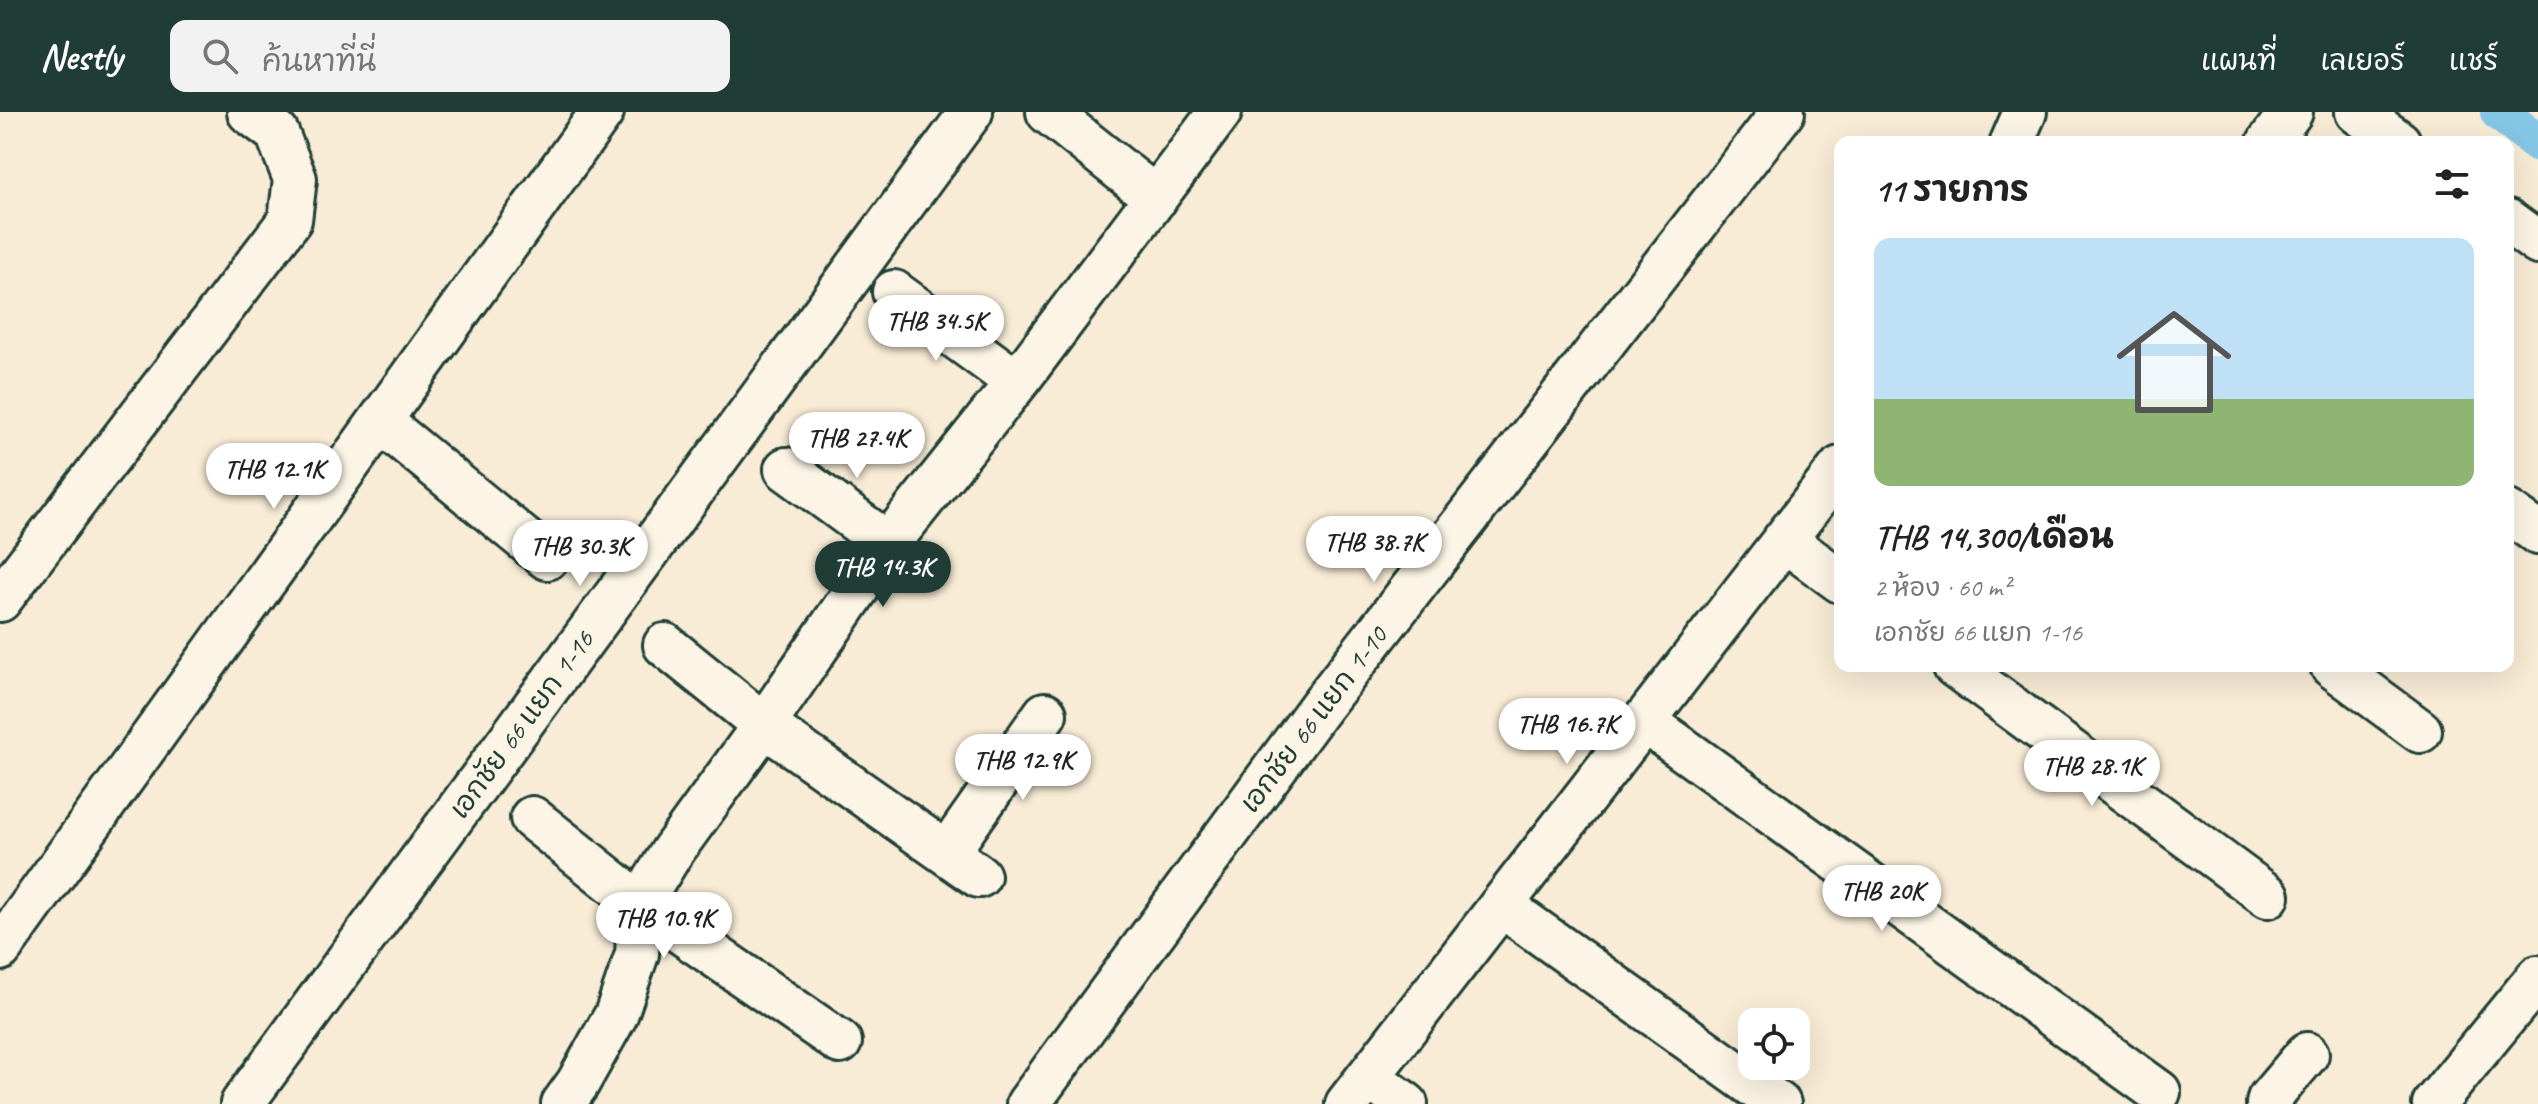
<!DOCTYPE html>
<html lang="th">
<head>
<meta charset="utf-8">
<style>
	:root { --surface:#fff; --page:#f2f2f2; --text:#222; --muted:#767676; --line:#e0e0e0; --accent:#1f3d34 }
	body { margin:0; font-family:Caveat,"Playpen Sans Thai",sans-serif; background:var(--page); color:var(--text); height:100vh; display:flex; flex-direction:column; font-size:30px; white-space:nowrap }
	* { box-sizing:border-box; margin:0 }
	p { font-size:26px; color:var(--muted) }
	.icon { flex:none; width:44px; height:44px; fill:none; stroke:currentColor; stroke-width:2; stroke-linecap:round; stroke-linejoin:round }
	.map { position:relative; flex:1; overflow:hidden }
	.details { position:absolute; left:1834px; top:24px; width:680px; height:536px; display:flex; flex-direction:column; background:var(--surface); border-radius:16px; box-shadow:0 8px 32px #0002 }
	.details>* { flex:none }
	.controls { position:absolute; left:1738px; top:896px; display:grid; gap:16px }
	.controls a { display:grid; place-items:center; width:72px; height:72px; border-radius:16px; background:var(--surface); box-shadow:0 8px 32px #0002; font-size:40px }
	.price { position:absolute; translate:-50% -68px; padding:0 18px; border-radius:28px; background:#fff; color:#222; font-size:26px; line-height:52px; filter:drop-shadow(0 2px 4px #0008) }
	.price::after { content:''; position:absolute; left:50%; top:48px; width:24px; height:18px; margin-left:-12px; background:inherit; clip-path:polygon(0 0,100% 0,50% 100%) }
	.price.on { background:var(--accent); color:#fff }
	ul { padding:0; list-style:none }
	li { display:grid; align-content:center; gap:16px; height:424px; padding:0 40px }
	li+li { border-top:2px solid var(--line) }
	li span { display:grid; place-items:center; height:248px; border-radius:16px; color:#555 }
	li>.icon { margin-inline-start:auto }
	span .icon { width:144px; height:144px; fill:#fffc; stroke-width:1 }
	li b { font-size:34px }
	h2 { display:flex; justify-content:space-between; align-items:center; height:96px; padding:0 40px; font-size:34px }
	header { display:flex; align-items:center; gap:48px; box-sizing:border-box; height:112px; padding:0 40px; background:var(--accent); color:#fff }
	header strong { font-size:38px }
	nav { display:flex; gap:44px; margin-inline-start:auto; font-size:28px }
	.search { width:560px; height:72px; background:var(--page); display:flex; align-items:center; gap:20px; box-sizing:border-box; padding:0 28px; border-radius:16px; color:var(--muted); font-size:30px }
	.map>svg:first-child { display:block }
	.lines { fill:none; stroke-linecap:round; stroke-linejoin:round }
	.canal { stroke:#85c5e6; stroke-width:38 }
	.minor-casing { stroke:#1f3d34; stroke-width:48 }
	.minor { stroke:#fcf5e5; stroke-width:42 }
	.labels { text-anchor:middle; stroke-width:8; stroke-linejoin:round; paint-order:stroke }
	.street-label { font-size:28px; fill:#1f3d34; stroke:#fcf5e5 }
</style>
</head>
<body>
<header>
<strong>Nestly</strong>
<div class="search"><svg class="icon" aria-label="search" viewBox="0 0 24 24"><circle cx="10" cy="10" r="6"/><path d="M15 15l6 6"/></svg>ค้นหาที่นี่</div>
<nav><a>แผนที่</a><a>เลเยอร์</a><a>แชร์</a></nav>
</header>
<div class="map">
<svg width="2538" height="992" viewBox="0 0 2538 992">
	<rect width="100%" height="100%" fill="#f8ecd6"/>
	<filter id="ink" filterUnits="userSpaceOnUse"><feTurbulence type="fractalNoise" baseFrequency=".0125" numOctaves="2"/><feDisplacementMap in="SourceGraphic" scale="16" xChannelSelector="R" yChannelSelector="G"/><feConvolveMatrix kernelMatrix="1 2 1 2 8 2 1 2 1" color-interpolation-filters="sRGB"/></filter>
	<g filter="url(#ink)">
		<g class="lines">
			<path class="canal" d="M2499,0L2538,31"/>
			<defs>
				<path id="minor" d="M1048,0L1156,86
					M2357,0L2399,30
					M2012,30L2025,0
					M2269,30L2291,0
					M2508,109L2538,131
					M894,180L1017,270
					M380,309L547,446
					M786,357L888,432
					M2508,400L2538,421
					M1784,428L1840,469
					M0,488L290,108L295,67L277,21L249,0
					M665,533L764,613L979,764
					M1955,554L2268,784
					M2332,554L2420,619
					M1644,609L2159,980
					M532,706L640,792L840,930
					M947,741L1045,602
					M1501,793L1779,992
					M0,837L602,0
					M1368,965L1406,992
					M242,992L971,0
					M563,992L578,971L616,903L637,842L640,792L672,740L764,613L888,432L1017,270L1220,0
					M1028,992L1320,595L1783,0
					M1347,992L1840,356
					M2268,992L2269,987L2307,942
					M2434,992L2538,865"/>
			</defs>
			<use href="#minor" class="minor-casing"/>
			<use href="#minor" class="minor"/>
		</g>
	</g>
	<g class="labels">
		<g class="street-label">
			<text transform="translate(1313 607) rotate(-53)" y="10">เอกชัย 66 แยก 1-10</text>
			<text transform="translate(521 612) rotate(-54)" y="10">เอกชัย 66 แยก 1-16</text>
		</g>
	</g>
</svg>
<div class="controls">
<a><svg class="icon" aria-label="locate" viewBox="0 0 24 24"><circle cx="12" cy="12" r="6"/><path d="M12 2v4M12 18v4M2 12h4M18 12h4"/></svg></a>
</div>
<b class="price" style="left:936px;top:251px">THB 34.5K</b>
<b class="price" style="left:857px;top:368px">THB 27.4K</b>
<b class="price" style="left:274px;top:399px">THB 12.1K</b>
<b class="price" style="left:1374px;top:472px">THB 38.7K</b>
<b class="price" style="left:580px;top:476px">THB 30.3K</b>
<b class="price on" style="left:883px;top:497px">THB 14.3K</b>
<b class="price" style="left:1567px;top:654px">THB 16.7K</b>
<b class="price" style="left:1023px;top:690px">THB 12.9K</b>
<b class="price" style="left:2092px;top:696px">THB 28.1K</b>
<b class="price" style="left:1882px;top:821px">THB 20K</b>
<b class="price" style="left:664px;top:848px">THB 10.9K</b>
<section class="details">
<h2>11 รายการ<svg class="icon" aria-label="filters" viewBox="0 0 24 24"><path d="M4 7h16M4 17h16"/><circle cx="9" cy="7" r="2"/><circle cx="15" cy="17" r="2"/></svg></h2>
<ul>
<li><span style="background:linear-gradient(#bfe0f5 65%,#8fb573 0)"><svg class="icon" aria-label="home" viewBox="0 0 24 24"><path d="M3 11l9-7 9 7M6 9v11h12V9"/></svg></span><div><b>THB 14,300/เดือน</b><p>2 ห้อง · 60 m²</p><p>เอกชัย 66 แยก 1-16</p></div></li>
</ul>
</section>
</div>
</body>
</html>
